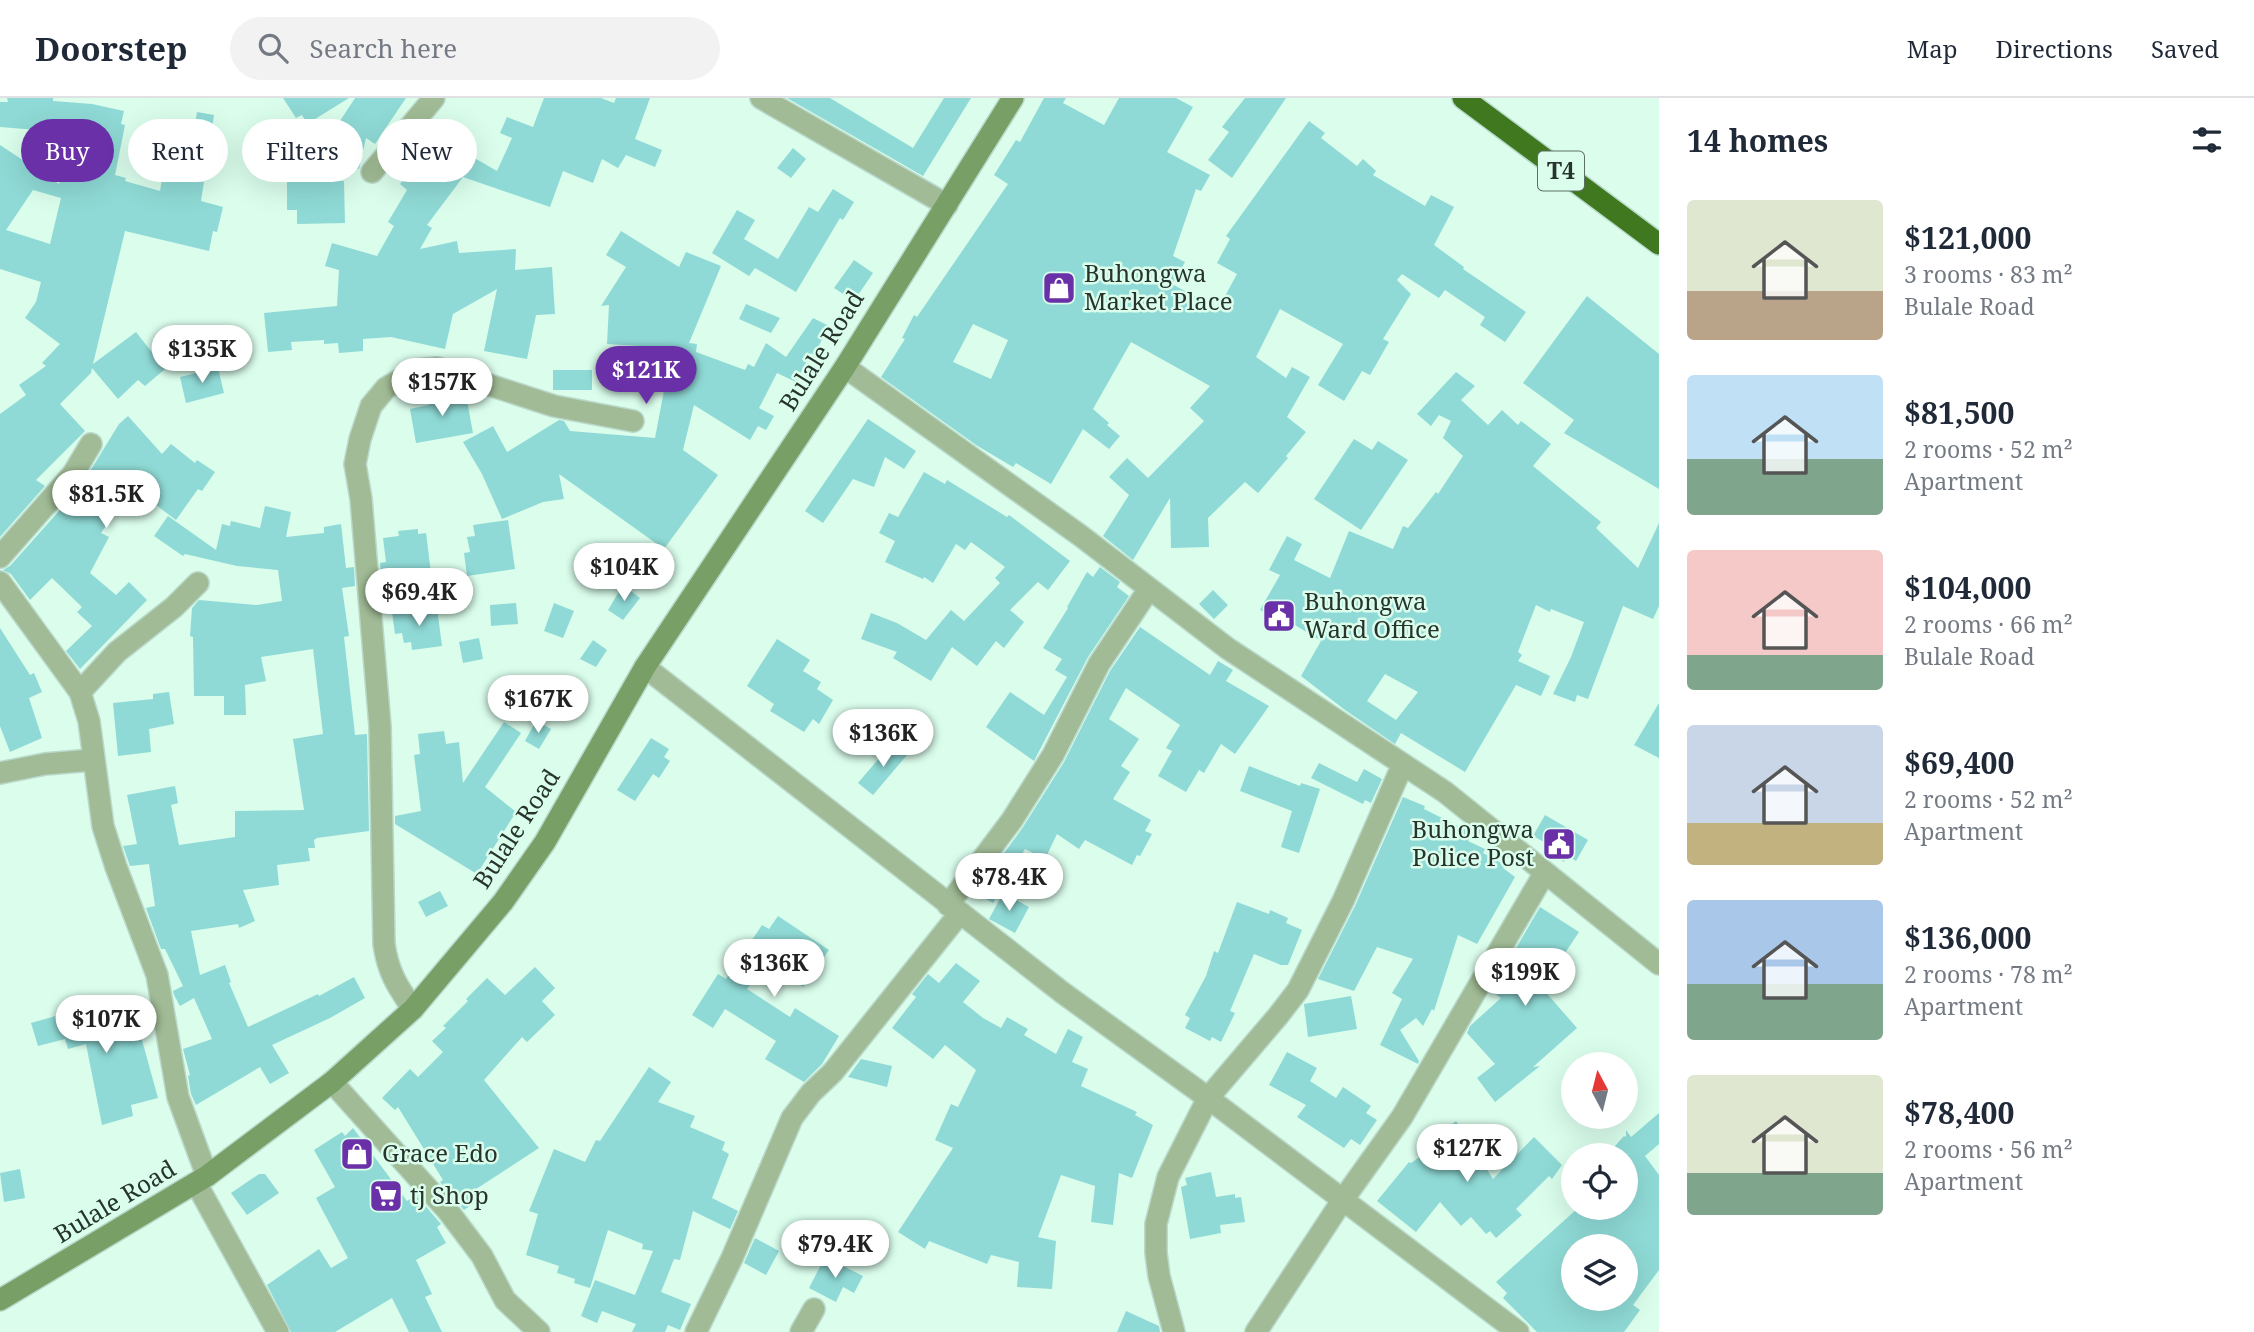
<!DOCTYPE html>
<html lang="en">
<head>
<meta charset="utf-8">
<style>
	:root { --surface:#fff; --page:#f2f2f3; --text:#1f2937; --muted:#747a83; --line:#e0e1e3; --accent:#6930a7 }
	body { margin:0; font-family:"Noto Serif",serif; background:var(--page); color:var(--text); height:100vh; display:flex; flex-direction:column; font-size:26px; white-space:nowrap }
	* { box-sizing:border-box; margin:0 }
	p { font-size:23px; color:var(--muted) }
	.icon { flex:none; width:38px; height:38px; fill:none; stroke:currentColor; stroke-width:2; stroke-linecap:round; stroke-linejoin:round }
	.map { position:relative; flex:1; overflow:hidden }
	.sheet { display:flex; flex-direction:column; background:var(--surface); width:595px }
	.sheet>* { flex:none }
	.hud { position:absolute; left:21px; top:21px; width:665px; height:63px; display:flex; gap:14px }
	.needle { width:46px; rotate:353deg }
	.fabs { position:absolute; left:1561px; top:954px; display:grid; gap:14px }
	.fabs a { display:grid; place-items:center; width:77px; height:77px; border-radius:50%; background:var(--surface); box-shadow:0 7px 28px #0002; font-size:35px }
	.price { position:absolute; translate:-50% -60px; padding:0 16px; border-radius:24px; background:#fff; color:#222; font-size:23px; line-height:46px; filter:drop-shadow(0 2px 4px #0008) }
	.price::after { content:''; position:absolute; left:50%; top:42px; width:21px; height:16px; margin-left:-10px; background:inherit; clip-path:polygon(0 0,100% 0,50% 100%) }
	.price.on { background:var(--accent); color:#fff }
	ul { padding:0; list-style:none }
	li { display:flex; align-items:center; gap:21px; height:175px; padding:0 28px }
	li span { display:grid; place-items:center; flex:none; width:196px; height:140px; border-radius:7px; color:#555 }
	li>.icon { margin-inline-start:auto }
	span .icon { width:84px; height:84px; fill:#fffc; stroke-width:1 }
	li b { font-size:30px }
	h2 { display:flex; justify-content:space-between; align-items:center; height:84px; padding:0 28px; font-size:30px }
	.chip { padding:0 24px; border-radius:32px; background:var(--surface); box-shadow:0 7px 28px #0002; font-size:24px; line-height:63px }
	.chip.on { background:var(--accent); color:#fff }
	header { display:flex; align-items:center; gap:42px; box-sizing:border-box; height:98px; padding:0 35px; background:var(--surface); border-bottom:2px solid var(--line) }
	header strong { font-size:33px }
	nav { display:flex; gap:38px; margin-inline-start:auto; font-size:24px }
	.search { width:490px; height:63px; background:var(--page); display:flex; align-items:center; gap:18px; box-sizing:border-box; padding:0 24px; border-radius:38px; color:var(--muted); font-size:26px }
	main { display:flex; flex:1; min-height:0 }
	.map>svg:first-child { display:block }
	.building { fill:#8fdad6; fill-rule:evenodd }
	.lines { fill:none; stroke-linecap:round; stroke-linejoin:round }
	.street-casing { stroke:#bad9ca; stroke-width:24 }
	.secondary-casing { stroke:#bad9ca; stroke-width:24 }
	.highway-casing { stroke:#bad9ca; stroke-width:24 }
	.street { stroke:#a0bb95; stroke-width:21 }
	.secondary { stroke:#789f66; stroke-width:21 }
	.highway { stroke:#3f781e; stroke-width:21 }
	.labels { text-anchor:middle; stroke-width:5; stroke-linejoin:round; paint-order:stroke }
	.shield { fill:#dafdec; stroke:#5c7066; stroke-width:2 }
	.shield-label { font-size:23px; font-weight:bold; fill:#26342d }
	.poi-label { font-size:24px; fill:#26342d; stroke:#dafdec; text-anchor:start }
	.street-label { font-size:24px; fill:#26342d; stroke:#dafdec }
</style>
</head>
<body>
<header>
<strong>Doorstep</strong>
<div class="search"><svg class="icon" aria-label="search" viewBox="0 0 24 24"><circle cx="10" cy="10" r="6"/><path d="M15 15l6 6"/></svg>Search here</div>
<nav><a>Map</a><a>Directions</a><a>Saved</a></nav>
</header>
<main>
<div class="map">
<svg width="1659" height="1234" viewBox="0 0 1659 1234">
	<rect width="100%" height="100%" fill="#dafdec"/>
	<path class="building" d="M7,0H53V3L92,6L124,13L121,26L125,27L115,77L126,80L125,83L160,93L169,38L178,39L179,33L193,36L197,14L214,17L205,80L194,84H204L201,103L223,109L217,134L213,133L209,153L125,133L93,266L136,234L165,271L145,288L138,282L118,301L92,270L91,275L60,306L85,333L36,382L45,388L0,439V316L26,297L19,287L46,268L42,265L60,246L25,220L36,204L41,184L0,171V47L59,86L72,42L49,41V33L0,29V4H8ZM33,92L61,100L50,146L6,132Z
		M283,0H349L307,26L302,17L296,20Z
		M355,0H406L375,46L366,40L359,71L337,67L342,36L346,31L338,26Z
		M544,0H601L614,5L616,0H650L635,41L662,52L655,69L626,57L618,70L602,61L593,85L563,73L550,109L463,79L427,127L432,130L420,151L457,143L459,155L516,151L515,172L552,169L555,216L536,217L527,261L484,253L497,191L453,216L445,251L391,239L363,241V253L339,255L338,245L324,246V242L291,244L292,252L268,254L264,215L337,208L339,172L325,168L332,145L377,158L394,128L388,124L407,92L400,86L405,79L399,74L431,35L497,73L512,40L500,35L507,19L533,29Z
		M787,0H830L913,50L944,0H971L923,78Z
		M1044,0H1066L1063,5L1104,27L1119,0H1176L1193,9L1167,54L1210,77L1201,93L1196,91L1173,158L1185,164L1172,186L1218,211L1237,176L1217,165L1230,141L1226,138L1309,23L1325,35L1321,40L1357,68L1363,61L1376,73L1373,77L1425,108L1431,97L1454,109L1434,147L1464,169L1463,171L1526,214L1505,244L1480,227L1485,219L1445,192L1439,200L1402,176L1397,182L1411,196L1383,241L1389,244L1370,277L1362,273L1344,303L1318,287L1343,246L1280,211L1256,259L1286,280L1292,269L1310,279L1287,319L1306,334L1286,358L1288,360L1258,395L1245,384L1208,420L1209,449L1171,450L1170,400L1133,462L1103,438L1129,397L1109,379L1127,360L1148,380L1204,323L1190,310L1210,288L1131,244L1093,311L1109,325L1107,327L1120,338L1109,351L1083,331L1051,386L1016,365L1013,369L976,347L881,279L905,241L902,240L914,217L917,219L1008,86L994,77L1016,42L1020,44ZM973,226L1008,242L991,281L953,264Z
		M1245,0H1286L1232,80L1208,62L1229,34L1222,29Z
		M793,50L806,61L791,80L777,70Z
		M344,83L345,125L297,126V112H287V84Z
		M833,91L854,104L843,122L840,120L796,194L755,170L749,178L712,155L737,112L755,122L744,141L778,161L809,109L818,114Z
		M621,133L679,169L686,154L721,168L689,245L697,246L696,254L745,272L748,266L754,269L766,245L786,259L813,220L829,228L814,257L811,255L796,284L777,275L759,310L774,318L766,332L758,328L750,342L694,307L683,352L718,377L664,451L559,376L564,401L543,404L502,421L482,376L463,344L493,328L507,354L559,322L564,323L570,333L655,340L672,250L607,246L609,207L601,208L626,169L606,157Z
		M854,162L873,175L854,203L834,190Z
		M1587,198L1659,256V391L1564,335L1574,322L1523,285Z
		M746,206L780,220L771,235L739,221Z
		M218,270L224,295L186,305L180,279Z
		M553,272H592V292H553Z
		M1456,274L1475,288L1461,302L1488,327L1502,312L1518,327L1521,323L1551,346L1533,368L1601,424L1596,430L1638,470L1659,425V508L1653,521L1623,508L1588,601L1577,597L1575,604L1553,596L1571,559L1584,524L1551,511L1550,514L1536,507L1518,554L1522,557L1518,563L1550,578L1541,598L1516,587L1465,674L1401,635L1395,646L1345,612L1301,578L1321,543L1290,524L1288,527L1260,512L1280,477L1269,472L1287,438L1302,446L1294,462L1330,480L1349,433L1393,451L1403,428L1408,430L1436,394L1438,396L1463,358L1443,340L1451,323L1439,317L1431,328L1417,316ZM1385,576L1418,594L1396,622L1367,603Z
		M448,292L450,300L466,297L473,335L416,345L410,311L429,307L427,296Z
		M128,318L162,356L171,346L195,365L197,362L215,374L202,393L198,391L176,422L132,389L101,435L109,439L90,475L116,497L129,484L147,502L80,571L66,553L92,528L77,514L82,509L52,480L30,502L11,476L3,472L10,468L67,404L84,383L119,326Z
		M868,321L916,353L904,371L885,359L874,389L853,381L823,425L805,413Z
		M1354,341L1372,352L1378,343L1408,362L1361,432L1314,401Z
		M924,374L945,386L947,382L1007,419L1009,417L1070,463L1048,492L1038,484L1010,512L1024,524L1004,550L996,543L977,568L952,549L931,583L893,560L897,554L861,541L871,515L897,525L926,542L951,512L964,523L1000,485L995,480L1005,469L971,444L965,452L956,446L933,485L924,479L923,481L885,464L895,443L879,435L889,415L898,419Z
		M265,408L291,414L286,439L324,435V429L341,426L346,470L354,469L355,488L342,490L349,538L344,539L355,637L367,636L369,733L317,740L314,742L315,750H308L310,763L277,767L279,787L243,792L255,823L239,830L238,826L191,833L200,877L225,867L231,884L229,885L248,929L318,896L319,898L354,879L365,900L330,920L272,947L289,975L270,986L260,969L196,1007L191,996L188,978L190,977L183,951L212,941L194,900L180,908L174,897L173,893L183,888L165,851H161L146,810L155,808L149,766L130,768L123,748L137,746L127,697L175,688L178,705L171,707L179,747L235,739V713L304,712L293,641L323,636L313,551L261,559L266,583L245,587L246,617H224V598H194L193,539L190,538L192,510L199,502L257,507L282,503L278,472L237,468L185,456L183,458L154,438L168,418L216,452L222,426L230,428L231,423L260,430Z
		M508,422L515,471L467,478L464,455L470,454L467,439L475,438L473,427Z
		M418,431V436L426,435L432,483L382,490L380,465L386,464L383,440L399,438L398,433Z
		M1100,469L1120,484L1117,489L1129,498L1088,559L1034,663L986,629L1010,594L1044,617L1067,579L1055,572L1062,561L1043,550L1068,510L1067,509L1087,474L1093,479Z
		M623,487L640,500L623,522L608,512Z
		M1213,492L1228,507L1214,521L1199,506Z
		M516,505L518,526L491,528L490,507Z
		M554,505L574,513L563,540L544,533Z
		M437,510L442,548L412,552L411,544L404,545L402,535L395,536L392,514Z
		M1140,529L1210,577L1218,563L1233,572L1226,583L1269,608L1235,656L1221,646L1204,675L1199,672L1186,694L1158,678L1172,653L1166,650L1180,627L1126,590L1109,621L1139,641L1121,668L1130,674L1113,701L1151,722L1145,733L1152,736L1140,758L1137,757L1132,767L1085,742L1079,751L1057,736L1045,761L1025,751L993,805L975,795L1023,729L1064,664L1110,573Z
		M0,530L30,577L34,575L42,594L29,600L42,640L10,654L0,628Z
		M479,540L483,561L463,565L459,544Z
		M777,541L810,562L803,573L821,584L817,591L833,602L819,626L813,621L804,634L770,613L774,606L747,588Z
		M593,542L607,552L596,569L580,561Z
		M169,594L174,626L149,631L151,654L118,658L113,605L153,601V596Z
		M1659,605V660L1634,647Z
		M536,623L551,631L539,651L525,643Z
		M504,624L521,635L485,689L516,714L477,776L395,726V718L421,713L414,657L420,656L418,636L444,633L446,646L459,644L463,685Z
		M651,640L669,651L664,659L670,663L659,680L653,676L635,703L617,692Z
		M892,645L907,657L873,697L858,685Z
		M1319,665L1357,684L1364,671L1382,681L1371,705L1365,702L1363,706L1311,680Z
		M1249,668L1300,688L1301,685L1320,691L1299,755L1281,749L1292,713L1240,693Z
		M1403,699L1425,708L1424,711L1472,735L1468,743L1485,751L1483,755L1505,767L1503,770L1515,779L1477,846L1458,837L1434,913L1432,911L1423,928L1416,920L1400,932L1419,963L1418,966L1380,947L1402,901L1392,895L1413,861L1377,849L1354,893L1318,881L1355,808Z
		M1545,717L1588,742L1576,763L1568,758L1564,764L1548,754L1551,748L1533,738Z
		M440,793L448,808L426,819L418,804Z
		M1003,795L1029,809L1015,835L989,821Z
		M1237,804L1269,816L1270,812L1288,820L1286,825L1302,832L1288,867H1281L1254,856L1230,913L1235,915L1221,944L1212,939L1210,943L1185,930L1190,920L1185,917L1206,878L1214,853L1218,855Z
		M1540,809L1579,834L1542,890L1577,930L1533,969L1540,968L1495,1004L1477,980L1495,966L1467,935L1470,928L1501,900L1491,893Z
		M778,818L829,852L803,889L766,864L747,891L790,919L795,910L839,938L822,966L804,984L765,961L776,943L725,911L713,930L692,917L718,876L726,881L762,827L769,831Z
		M956,865L980,883L963,904L983,920L1001,930L1007,919L1028,931L1024,937L1056,956L1068,931L1083,939L1072,964L1088,971L1081,988L1137,1014L1135,1017L1153,1027L1132,1080L1119,1075L1113,1127L1091,1124L1095,1088L1061,1077L1038,1139L1056,1143L1052,1191L1017,1189L1019,1164L991,1157L987,1166L929,1143L925,1151L898,1134L953,1050L935,1042L951,1006L958,1009L976,972L945,947L933,961L892,930L916,899L912,896L928,876L939,885Z
		M535,869L555,890L542,903L555,917L527,944L522,939L484,982L539,1050L473,1093L479,1102L464,1112L440,1084L443,1082L398,1009L395,1012L382,1000L410,971L418,979L443,954L432,943L446,930L443,928L468,903L466,901L487,880L505,897Z
		M1351,898L1357,931L1308,939L1304,906Z
		M126,901L133,936L140,935L158,1000L131,1007L133,1018L102,1027L86,946L68,951L65,941L38,948L31,925L84,910Z
		M1287,954L1317,970L1310,983L1336,1000L1343,989L1371,1008L1366,1015L1377,1022L1360,1047L1351,1041L1344,1050L1297,1019L1306,1007L1269,987Z
		M861,961L892,968L887,989L848,979Z
		M649,969L671,984L658,1004L695,1018L690,1029L725,1044L722,1052L729,1056L712,1100L738,1113L730,1131L693,1113L680,1162L674,1161L661,1194L691,1206L680,1232L668,1227L665,1234H632L636,1226L602,1213L597,1225L581,1218L595,1182L635,1197L653,1153L642,1151L643,1146L608,1132L590,1190L574,1185L575,1181L557,1175L559,1168L526,1157L538,1116L529,1113L554,1051L585,1064L596,1042L600,1043Z
		M1659,1015V1046L1645,1058L1659,1077V1172L1633,1207L1640,1212L1624,1234H1537L1503,1200L1507,1195L1496,1184L1578,1110H1626V1057H1607L1624,1038L1626,1039V1032L1631,1039ZM1573,1148H1626V1200H1573Z
		M1456,1023L1493,1081L1534,1039L1562,1067L1552,1081L1549,1078L1516,1111L1522,1117L1496,1140L1490,1133L1486,1136L1471,1119L1461,1128L1440,1104L1416,1134L1377,1103L1409,1064L1411,1065L1436,1048L1431,1042Z
		M353,1030L407,1103L416,1097L441,1126L437,1129L446,1145L416,1162L432,1196L425,1199L442,1234H409L392,1200L335,1234H291L267,1187L319,1151L331,1170L348,1160L316,1100L335,1089L314,1052L342,1034L345,1038Z
		M20,1071L25,1100L4,1104L0,1075Z
		M1211,1074L1216,1099L1235,1096V1100L1241,1099L1245,1124L1220,1127L1221,1135L1190,1141L1181,1089L1187,1087L1185,1080Z
		M259,1076H265L279,1095L247,1117L231,1095Z
		M755,1140L779,1153L766,1177L744,1165Z
		M825,1159L863,1178L854,1195L843,1189L836,1204L809,1190Z
		M1126,1213L1159,1228L1160,1234H1117Z"/>
	<g class="lines">
		<defs>
			<path id="street" d="M761,0L947,107
				M372,74L434,0
				M845,269L1081,438L1227,550L1445,694L1659,866
				M0,459L73,376L91,346
				M0,484L80,594L89,623L103,728L116,769L157,877L178,999L207,1078
				M645,569L1063,895L1208,1000L1518,1234
				M80,594L117,554L174,509L198,485
				M0,675L45,666L92,662
				M948,807L1012,722L1053,657L1099,566L1149,491
				M413,911C397,888 388,874 384,846L380,628L361,401L355,366L360,341L371,308L386,290L417,272L437,270L554,308L633,323
				M332,984L448,1113L482,1158L505,1202L539,1234
				M196,1085L278,1234
				M696,1234L732,1160L792,1020L811,995L833,974L960,815
				M801,1234L814,1211
				M1174,1234L1159,1178L1156,1155V1126L1168,1079L1208,1000L1278,918L1298,892L1343,803L1403,666
				M1256,1234L1342,1103L1402,1019L1544,776"/>
			<path id="secondary" d="M0,1202L207,1078L332,984L413,911L503,804L545,744L645,569L845,269L1013,0"/>
			<path id="highway" d="M1463,0L1659,146"/>
		</defs>
		<use href="#street" class="street-casing"/>
		<use href="#secondary" class="secondary-casing"/>
		<use href="#highway" class="highway-casing"/>
		<use href="#street" class="street"/>
		<use href="#secondary" class="secondary"/>
		<use href="#highway" class="highway"/>
	</g>
	<defs>
		<symbol id="shop-square" viewBox="-11 -11 22 22"><rect x="-9" y="-9" width="18" height="18" rx="4" fill="#6930a7" stroke="#dafdec"/><path d="M-5-2.5h2.3a2.7 3.5 0 0 1 5.4 0H5L5.5 6h-11ZM-1.5-2.5h3a1.5 2.3 0 0 0-3 0Z" fill="#fff"/></symbol>
		<symbol id="civic-square" viewBox="-11 -11 22 22"><rect x="-9" y="-9" width="18" height="18" rx="4" fill="#6930a7" stroke="#dafdec"/><path d="M-.6-6.5H3V-4.5H.6V-3L4-1V1h2V6H-6V1h2V-1L-.6-3ZM-1.2 2.5V6h2.4V2.5Z" fill="#fff"/></symbol>
		<symbol id="supermarket-square" viewBox="-11 -11 22 22"><rect x="-9" y="-9" width="18" height="18" rx="4" fill="#6930a7" stroke="#dafdec"/><path d="M-6-5.5h2.5l.6 2H6L4.5 2H-2.5L-4.4-4H-6ZM-1.5 3.2a1.3 1.3 0 1 0 .1 0ZM3 3.2a1.3 1.3 0 1 0 .1 0Z" fill="#fff"/></symbol>
	</defs>
	<g fill-rule="evenodd">
		<use href="#shop-square" x="1040" y="171" width="38" height="38"/>
		<use href="#civic-square" x="1260" y="499" width="38" height="38"/>
		<use href="#civic-square" x="1540" y="727" width="38" height="38"/>
		<use href="#shop-square" x="338" y="1037" width="38" height="38"/>
		<use href="#supermarket-square" x="367" y="1079" width="38" height="38"/>
	</g>
	<g class="labels">
		<rect class="shield" x="1538" y="53.5" width="46" height="39" rx="5"/>
		<g class="shield-label">
			<text x="1561" y="81">T4</text>
		</g>
		<g class="poi-label">
			<text x="1084" y="184">Buhongwa<tspan x="1084" dy="28">Market Place</tspan></text>
			<text x="1304" y="512">Buhongwa<tspan x="1304" dy="28">Ward Office</tspan></text>
			<text x="1534" y="740" text-anchor="end">Buhongwa<tspan x="1534" dy="28">Police Post</tspan></text>
			<text x="382" y="1064">Grace Edo</text>
			<text x="410" y="1106">tj Shop</text>
		</g>
		<g class="street-label">
			<text transform="translate(822 253) rotate(-58)" y="8">Bulale Road</text>
			<text transform="translate(517 731) rotate(-57)" y="8">Bulale Road</text>
			<text transform="translate(115 1104) rotate(-31)" y="8">Bulale Road</text>
		</g>
	</g>
</svg>
<div class="fabs">
<a><svg class="needle" viewBox="-14 -14 28 28"><path d="M0-13l5 13h-10z" fill="#e53935"/><path d="M0 13l5-13h-10z" fill="#747a83"/></svg></a>
<a><svg class="icon" aria-label="locate" viewBox="0 0 24 24"><circle cx="12" cy="12" r="6"/><path d="M12 2v4M12 18v4M2 12h4M18 12h4"/></svg></a>
<a><svg class="icon" aria-label="layers" viewBox="0 0 24 24"><path d="M12 4l9 5-9 5-9-5zM3 14l9 5 9-5"/></svg></a>
</div>
<b class="price" style="left:202px;top:287px">$135K</b>
<b class="price on" style="left:646px;top:308px">$121K</b>
<b class="price" style="left:442px;top:320px">$157K</b>
<b class="price" style="left:106px;top:432px">$81.5K</b>
<b class="price" style="left:624px;top:505px">$104K</b>
<b class="price" style="left:419px;top:530px">$69.4K</b>
<b class="price" style="left:538px;top:637px">$167K</b>
<b class="price" style="left:883px;top:671px">$136K</b>
<b class="price" style="left:1009px;top:815px">$78.4K</b>
<b class="price" style="left:774px;top:901px">$136K</b>
<b class="price" style="left:1525px;top:910px">$199K</b>
<b class="price" style="left:106px;top:957px">$107K</b>
<b class="price" style="left:1467px;top:1086px">$127K</b>
<b class="price" style="left:835px;top:1182px">$79.4K</b>
<div class="hud">
<a class="chip on">Buy</a>
<a class="chip">Rent</a>
<a class="chip">Filters</a>
<a class="chip">New</a>
</div>
</div>
<section class="sheet">
<h2>14 homes<svg class="icon" aria-label="filters" viewBox="0 0 24 24"><path d="M4 7h16M4 17h16"/><circle cx="9" cy="7" r="2"/><circle cx="15" cy="17" r="2"/></svg></h2>
<ul>
<li><span style="background:linear-gradient(#dfe7d0 65%,#b9a48a 0)"><svg class="icon" aria-label="home" viewBox="0 0 24 24"><path d="M3 11l9-7 9 7M6 9v11h12V9"/></svg></span><div><b>$121,000</b><p>3 rooms · 83 m²</p><p>Bulale Road</p></div></li>
<li><span style="background:linear-gradient(#bfe0f5 60%,#7fa58c 0)"><svg class="icon" aria-label="home" viewBox="0 0 24 24"><path d="M3 11l9-7 9 7M6 9v11h12V9"/></svg></span><div><b>$81,500</b><p>2 rooms · 52 m²</p><p>Apartment</p></div></li>
<li><span style="background:linear-gradient(#f6c9c9 75%,#7fa58c 0)"><svg class="icon" aria-label="home" viewBox="0 0 24 24"><path d="M3 11l9-7 9 7M6 9v11h12V9"/></svg></span><div><b>$104,000</b><p>2 rooms · 66 m²</p><p>Bulale Road</p></div></li>
<li><span style="background:linear-gradient(#c9d6e8 70%,#c2b280 0)"><svg class="icon" aria-label="home" viewBox="0 0 24 24"><path d="M3 11l9-7 9 7M6 9v11h12V9"/></svg></span><div><b>$69,400</b><p>2 rooms · 52 m²</p><p>Apartment</p></div></li>
<li><span style="background:linear-gradient(#a9c7e8 60%,#7fa58c 0)"><svg class="icon" aria-label="home" viewBox="0 0 24 24"><path d="M3 11l9-7 9 7M6 9v11h12V9"/></svg></span><div><b>$136,000</b><p>2 rooms · 78 m²</p><p>Apartment</p></div></li>
<li><span style="background:linear-gradient(#dfe7d0 70%,#7fa58c 0)"><svg class="icon" aria-label="home" viewBox="0 0 24 24"><path d="M3 11l9-7 9 7M6 9v11h12V9"/></svg></span><div><b>$78,400</b><p>2 rooms · 56 m²</p><p>Apartment</p></div></li>
</ul>
</section>
</main>
</body>
</html>
